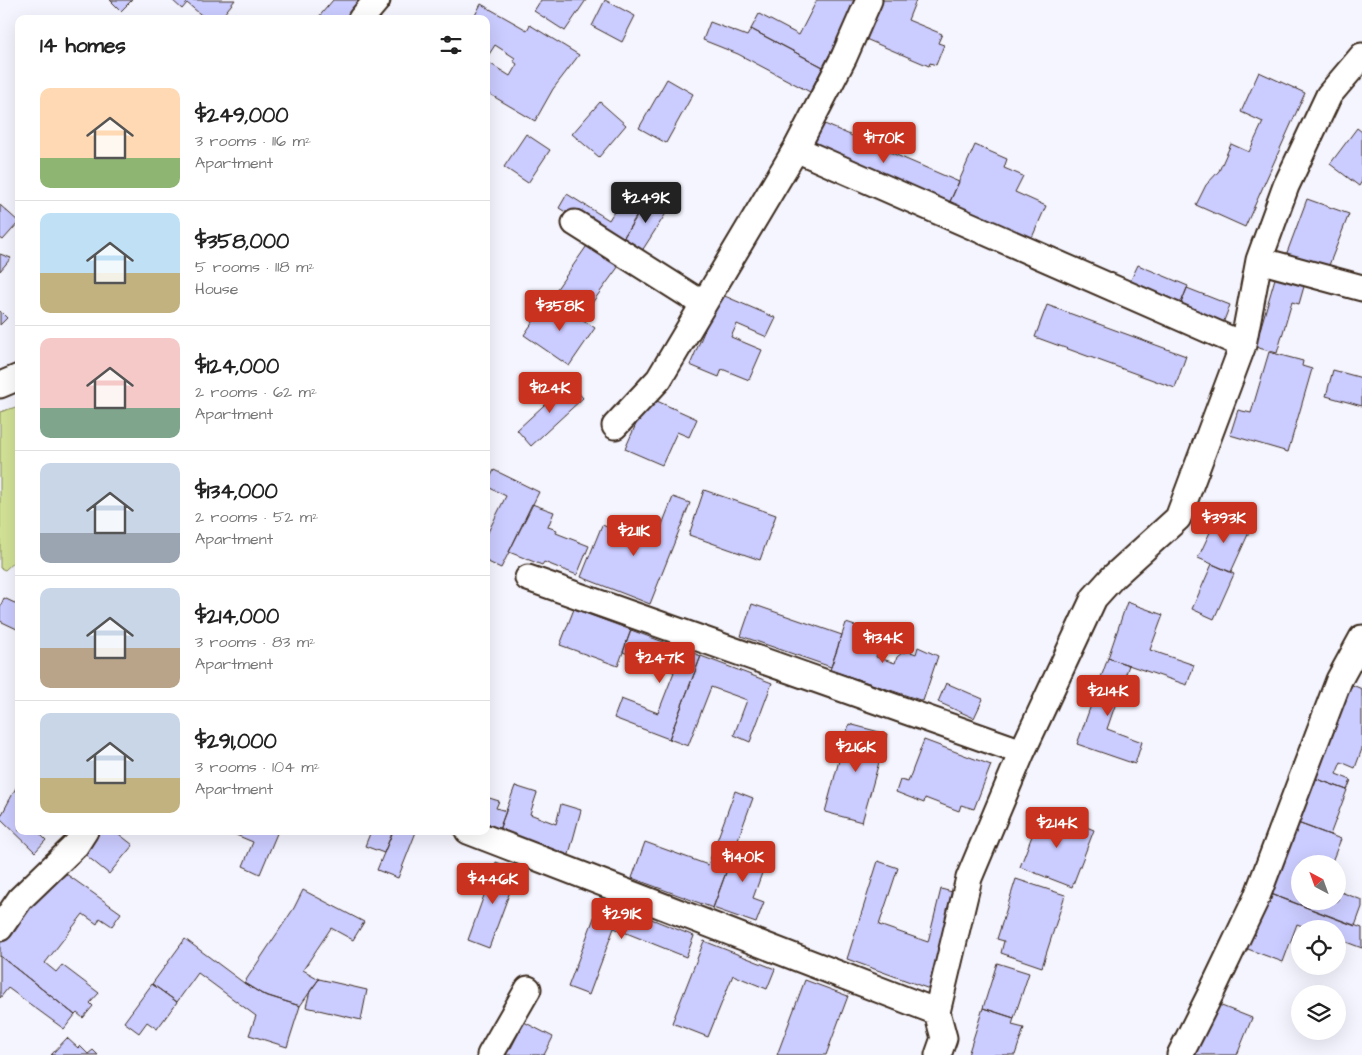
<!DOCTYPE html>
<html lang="en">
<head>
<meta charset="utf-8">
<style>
	:root { --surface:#fff; --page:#f2f2f2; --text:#222; --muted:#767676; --line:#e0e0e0; --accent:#c8321e }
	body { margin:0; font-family:"Architects Daughter",sans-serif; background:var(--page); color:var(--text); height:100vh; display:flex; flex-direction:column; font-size:19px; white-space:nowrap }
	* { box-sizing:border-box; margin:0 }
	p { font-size:16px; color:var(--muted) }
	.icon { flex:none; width:28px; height:28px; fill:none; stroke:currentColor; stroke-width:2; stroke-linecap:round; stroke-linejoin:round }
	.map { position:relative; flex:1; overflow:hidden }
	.drawer { position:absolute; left:15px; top:15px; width:475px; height:820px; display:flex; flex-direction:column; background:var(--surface); border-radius:10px; box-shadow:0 5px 20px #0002 }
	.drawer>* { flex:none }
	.needle { width:32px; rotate:319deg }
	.buttons { position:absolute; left:1291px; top:855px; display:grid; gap:10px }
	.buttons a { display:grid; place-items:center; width:55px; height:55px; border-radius:50%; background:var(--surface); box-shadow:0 5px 20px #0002; font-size:25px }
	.price { position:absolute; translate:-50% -42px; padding:0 11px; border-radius:5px; background:var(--accent); color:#fff; font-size:16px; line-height:32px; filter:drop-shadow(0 1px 2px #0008) }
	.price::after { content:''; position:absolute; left:50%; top:30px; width:15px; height:11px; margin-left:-8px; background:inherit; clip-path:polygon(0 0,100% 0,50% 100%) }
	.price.selected { background:#222; color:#fff }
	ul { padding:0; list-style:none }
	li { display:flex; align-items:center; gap:15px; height:125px; padding:0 25px }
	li+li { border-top:1px solid var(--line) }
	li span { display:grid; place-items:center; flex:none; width:140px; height:100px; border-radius:10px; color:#555 }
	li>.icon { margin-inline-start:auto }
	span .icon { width:60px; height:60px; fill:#fffc; stroke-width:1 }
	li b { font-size:21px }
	h2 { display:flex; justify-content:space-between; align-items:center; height:60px; padding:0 25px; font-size:21px }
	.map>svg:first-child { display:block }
	.green { fill:#d2e296; stroke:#86865a }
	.building { fill:#cbccff; stroke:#3b2a1e }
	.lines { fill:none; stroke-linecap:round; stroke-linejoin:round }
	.minor-casing { stroke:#3b2a1e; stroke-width:29 }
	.minor { stroke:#fff; stroke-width:25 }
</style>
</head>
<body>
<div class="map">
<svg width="1362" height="1055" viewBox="0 0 1362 1055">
	<rect width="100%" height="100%" fill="#f5f5ff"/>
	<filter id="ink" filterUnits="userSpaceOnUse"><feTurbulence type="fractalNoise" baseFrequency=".02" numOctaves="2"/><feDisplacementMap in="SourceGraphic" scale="10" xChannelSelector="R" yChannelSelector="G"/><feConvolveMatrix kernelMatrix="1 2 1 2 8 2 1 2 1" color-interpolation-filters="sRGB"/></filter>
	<g filter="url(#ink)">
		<path class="green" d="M19,406V557L5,570L0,568V412Z"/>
		<path class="building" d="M110,0H132L121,11Z
			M172,0H235L220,19H206L187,3L182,9Z
			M333,0H364L349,19H317Z
			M541,0H586L565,31L534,11Z
			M605,0L635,16L622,42L592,26Z
			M817,0H858L823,67L751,29L759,14L799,35Z
			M877,0H916L908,20L942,34L938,43L944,45L936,65L930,63L929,66L861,37Z
			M481,4L527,30L530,25L579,55L553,89L535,121L486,92V61L510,76L517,64L513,61L515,58L495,45L486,59V19H473Z
			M710,22L747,36L751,29L823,67L810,92L738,54L703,40Z
			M1259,72L1305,93L1245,227L1196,205L1206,185L1219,171L1231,144L1249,152L1263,122L1241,112Z
			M667,79L693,94L666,143L639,128Z
			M600,102L626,125L599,157L572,134Z
			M820,122L959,182L948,206L809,146Z
			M1357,128L1362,132V181L1359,186L1330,164Z
			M526,134L550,150L528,183L504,167Z
			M975,145L1007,159L1004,168L1023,176L1015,192L1046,206L1030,242L948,206Z
			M653,191L672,204L638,257L619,245Z
			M567,194L609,220L622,199L640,210L619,245L559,208Z
			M1307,199L1349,214L1326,273L1285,258Z
			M0,205L19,222L3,240L0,238Z
			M593,237L624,259L584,314L554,293Z
			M0,254L11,258L0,271Z
			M1138,265L1188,286L1179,308L1128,286Z
			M1276,275L1305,283L1299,304L1292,302L1277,353L1255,347Z
			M1187,288L1230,305L1222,326L1179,308Z
			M720,294L776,318L767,337L737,324L731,337L762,350L749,380L722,369L719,377L690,365Z
			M550,297L595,328L569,366L524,335Z
			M1047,305L1186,356L1175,388L1035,337Z
			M0,311L7,318L0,325Z
			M1269,352L1303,361L1302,366L1312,369L1288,452L1230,435L1238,410L1251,413Z
			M1333,370L1362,378V406L1326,396Z
			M569,382L583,398L531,446L517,430Z
			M648,397L697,419L689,437L677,432L662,465L625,449Z
			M494,470L539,492L501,568L486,561V536L506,496L486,486Z
			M704,490L776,515L760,560L689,535Z
			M673,497L690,503L650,604L581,577L602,525L654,545Z
			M532,504L554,512L548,527L557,530L556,533L589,546L577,575L544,562L542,565L509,552Z
			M1218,515L1250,530L1231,572L1198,558Z
			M1212,564L1234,574L1214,619L1192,609Z
			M4,598L19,605V630L0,621V607Z
			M1127,602L1163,615L1150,650L1194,665L1187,685L1108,658Z
			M752,604L842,635L831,667L741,636Z
			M574,609L631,630L618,666L560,645Z
			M846,623L883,635L876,657L895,663L897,657L902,653L908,651L916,654L918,647L938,656L923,701L830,670Z
			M631,630L701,656L669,739L614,718L621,699L658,713L674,672L623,652Z
			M701,656L772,683L750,742L734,735L747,700L711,687L688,746L669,739Z
			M1108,658L1129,665L1107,729L1142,742L1135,764L1077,744Z
			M1345,682L1362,689V749L1355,768L1341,762L1336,774L1351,780L1347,790L1314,778Z
			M946,683L983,699L974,718L938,702Z
			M849,724L887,734L862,822L825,812Z
			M924,740L991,765L974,809L961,805L959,811L925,798L924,803L896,792L900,780L908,782Z
			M1312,777L1347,790L1330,835L1295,822Z
			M19,782V831H37L46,840L35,852L0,818Z
			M515,786L537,793L530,814L556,824L561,804L581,810L568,858L499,830Z
			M735,791L753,798L713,908L632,878L645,842L708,865Z
			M486,797L499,801L496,808L506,811L499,830L490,826V824L486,823Z
			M1042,810L1094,830L1072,887L1020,867Z
			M1295,822L1341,839L1331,864H1300V901H1338V891L1362,900V907L1355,926L1268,893Z
			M100,831H115L133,845L109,874L82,852Z
			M237,831H278L260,874L243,866L253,842L236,835Z
			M371,831H393L384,853L365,846Z
			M393,831L416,832L398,878L377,870Z
			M738,840L770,851L753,898L764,902L756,923L713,908Z
			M878,861L898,868L879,925L928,942L941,889L956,893L935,991L847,959Z
			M496,862L518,870L489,948L468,940Z
			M62,871L121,913L112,926L100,918L97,924L83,914L45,963L56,972L62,965L99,993L90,1003L93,1006L83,1018L77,1013L75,1015L0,956V942L49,881Z
			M1016,879L1065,895L1042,967L1001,953L1004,941L997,939Z
			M303,890L364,922L353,940L331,928L303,970L319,979L300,1006L262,994L244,983L294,908Z
			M1266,892L1362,928V948L1338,939V929H1310L1297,924L1283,962L1245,948Z
			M601,899L694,936L686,957L614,928L589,995L568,987Z
			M185,939L244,983L262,994L300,1006L287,1047L249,1035L256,1016L198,973L177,1002L152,984Z
			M704,941L775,969L767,989L733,975L708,1037L672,1023Z
			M0,956L75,1015L64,1029L8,988L0,998Z
			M997,963L1029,973L1014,1018L983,1008Z
			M319,979L367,990L361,1020L306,1007L310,991Z
			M805,980L848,996L826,1055H777Z
			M152,984L177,1002L157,1029L147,1022L139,1033L124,1022Z
			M1214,1003L1252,1018L1237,1055H1194Z
			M983,1008L1014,1018L1012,1025L1024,1028L1015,1055H968Z
			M524,1022L553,1037L544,1055H504L509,1046L511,1048Z
			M67,1038L78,1048L80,1046L88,1054L93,1050L98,1055H51Z"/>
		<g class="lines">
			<defs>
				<path id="minor" d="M361,19L377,0
					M796,149L844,57L869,0
					M575,223L703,304
					M1259,260L1362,288
					M0,385L19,377
					M615,426L659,379L796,149L1243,345
					M528,578L1022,752
					M468,831L937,1012
					M0,928L20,899L76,845L85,831
					M490,1055L528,989
					M938,1055L944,1038L937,1012L969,878L1022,752L1094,598L1113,577L1178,518L1243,345L1259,260L1286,186L1329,95L1362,56
					M1180,1055L1211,993L1256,899L1339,680L1362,638"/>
			</defs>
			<use href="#minor" class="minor-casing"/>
			<use href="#minor" class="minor"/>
		</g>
	</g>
</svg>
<div class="buttons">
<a><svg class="needle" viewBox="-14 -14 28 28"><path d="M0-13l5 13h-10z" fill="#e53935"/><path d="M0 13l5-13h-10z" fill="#767676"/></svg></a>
<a><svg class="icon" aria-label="locate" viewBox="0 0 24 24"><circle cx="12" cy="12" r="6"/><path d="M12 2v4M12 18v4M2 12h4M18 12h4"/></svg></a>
<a><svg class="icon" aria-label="layers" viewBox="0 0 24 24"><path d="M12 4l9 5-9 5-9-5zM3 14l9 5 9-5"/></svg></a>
</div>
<b class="price" style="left:884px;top:164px">$170K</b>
<b class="price selected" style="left:646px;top:224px">$249K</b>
<b class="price" style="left:560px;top:332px">$358K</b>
<b class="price" style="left:550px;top:414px">$124K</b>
<b class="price" style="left:1224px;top:544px">$393K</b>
<b class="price" style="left:634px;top:557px">$211K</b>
<b class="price" style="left:883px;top:664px">$134K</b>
<b class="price" style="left:660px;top:684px">$247K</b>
<b class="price" style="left:1108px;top:717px">$214K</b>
<b class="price" style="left:856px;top:773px">$216K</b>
<b class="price" style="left:1057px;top:849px">$214K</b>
<b class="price" style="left:743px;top:883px">$140K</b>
<b class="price" style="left:493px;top:905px">$446K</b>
<b class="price" style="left:622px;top:940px">$291K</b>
<section class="drawer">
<h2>14 homes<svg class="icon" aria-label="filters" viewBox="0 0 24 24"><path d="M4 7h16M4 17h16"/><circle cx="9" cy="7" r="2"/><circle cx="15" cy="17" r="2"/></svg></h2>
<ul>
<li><span style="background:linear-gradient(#ffd9b3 70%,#8fb573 0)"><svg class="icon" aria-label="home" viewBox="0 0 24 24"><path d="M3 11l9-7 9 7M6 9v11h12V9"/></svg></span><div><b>$249,000</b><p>3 rooms · 116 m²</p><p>Apartment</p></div></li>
<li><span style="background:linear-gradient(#bfe0f5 60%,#c2b280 0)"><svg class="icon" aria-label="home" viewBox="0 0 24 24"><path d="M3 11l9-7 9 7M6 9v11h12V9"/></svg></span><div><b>$358,000</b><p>5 rooms · 118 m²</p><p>House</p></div></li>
<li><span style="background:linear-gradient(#f6c9c9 70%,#7fa58c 0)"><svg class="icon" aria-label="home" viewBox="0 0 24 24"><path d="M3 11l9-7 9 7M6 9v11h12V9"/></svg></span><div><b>$124,000</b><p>2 rooms · 62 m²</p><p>Apartment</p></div></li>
<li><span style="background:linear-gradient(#c9d6e8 70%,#9aa5b1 0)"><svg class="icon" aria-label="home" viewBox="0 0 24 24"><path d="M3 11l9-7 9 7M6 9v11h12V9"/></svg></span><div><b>$134,000</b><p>2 rooms · 52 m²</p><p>Apartment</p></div></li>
<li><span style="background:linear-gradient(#c9d6e8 60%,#b9a48a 0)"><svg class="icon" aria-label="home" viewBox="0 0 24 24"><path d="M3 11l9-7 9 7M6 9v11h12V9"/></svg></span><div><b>$214,000</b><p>3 rooms · 83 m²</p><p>Apartment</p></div></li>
<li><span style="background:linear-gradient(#c9d6e8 65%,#c2b280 0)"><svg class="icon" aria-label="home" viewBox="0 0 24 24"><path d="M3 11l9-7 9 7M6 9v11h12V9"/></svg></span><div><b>$291,000</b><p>3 rooms · 104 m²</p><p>Apartment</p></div></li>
</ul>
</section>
</div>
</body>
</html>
